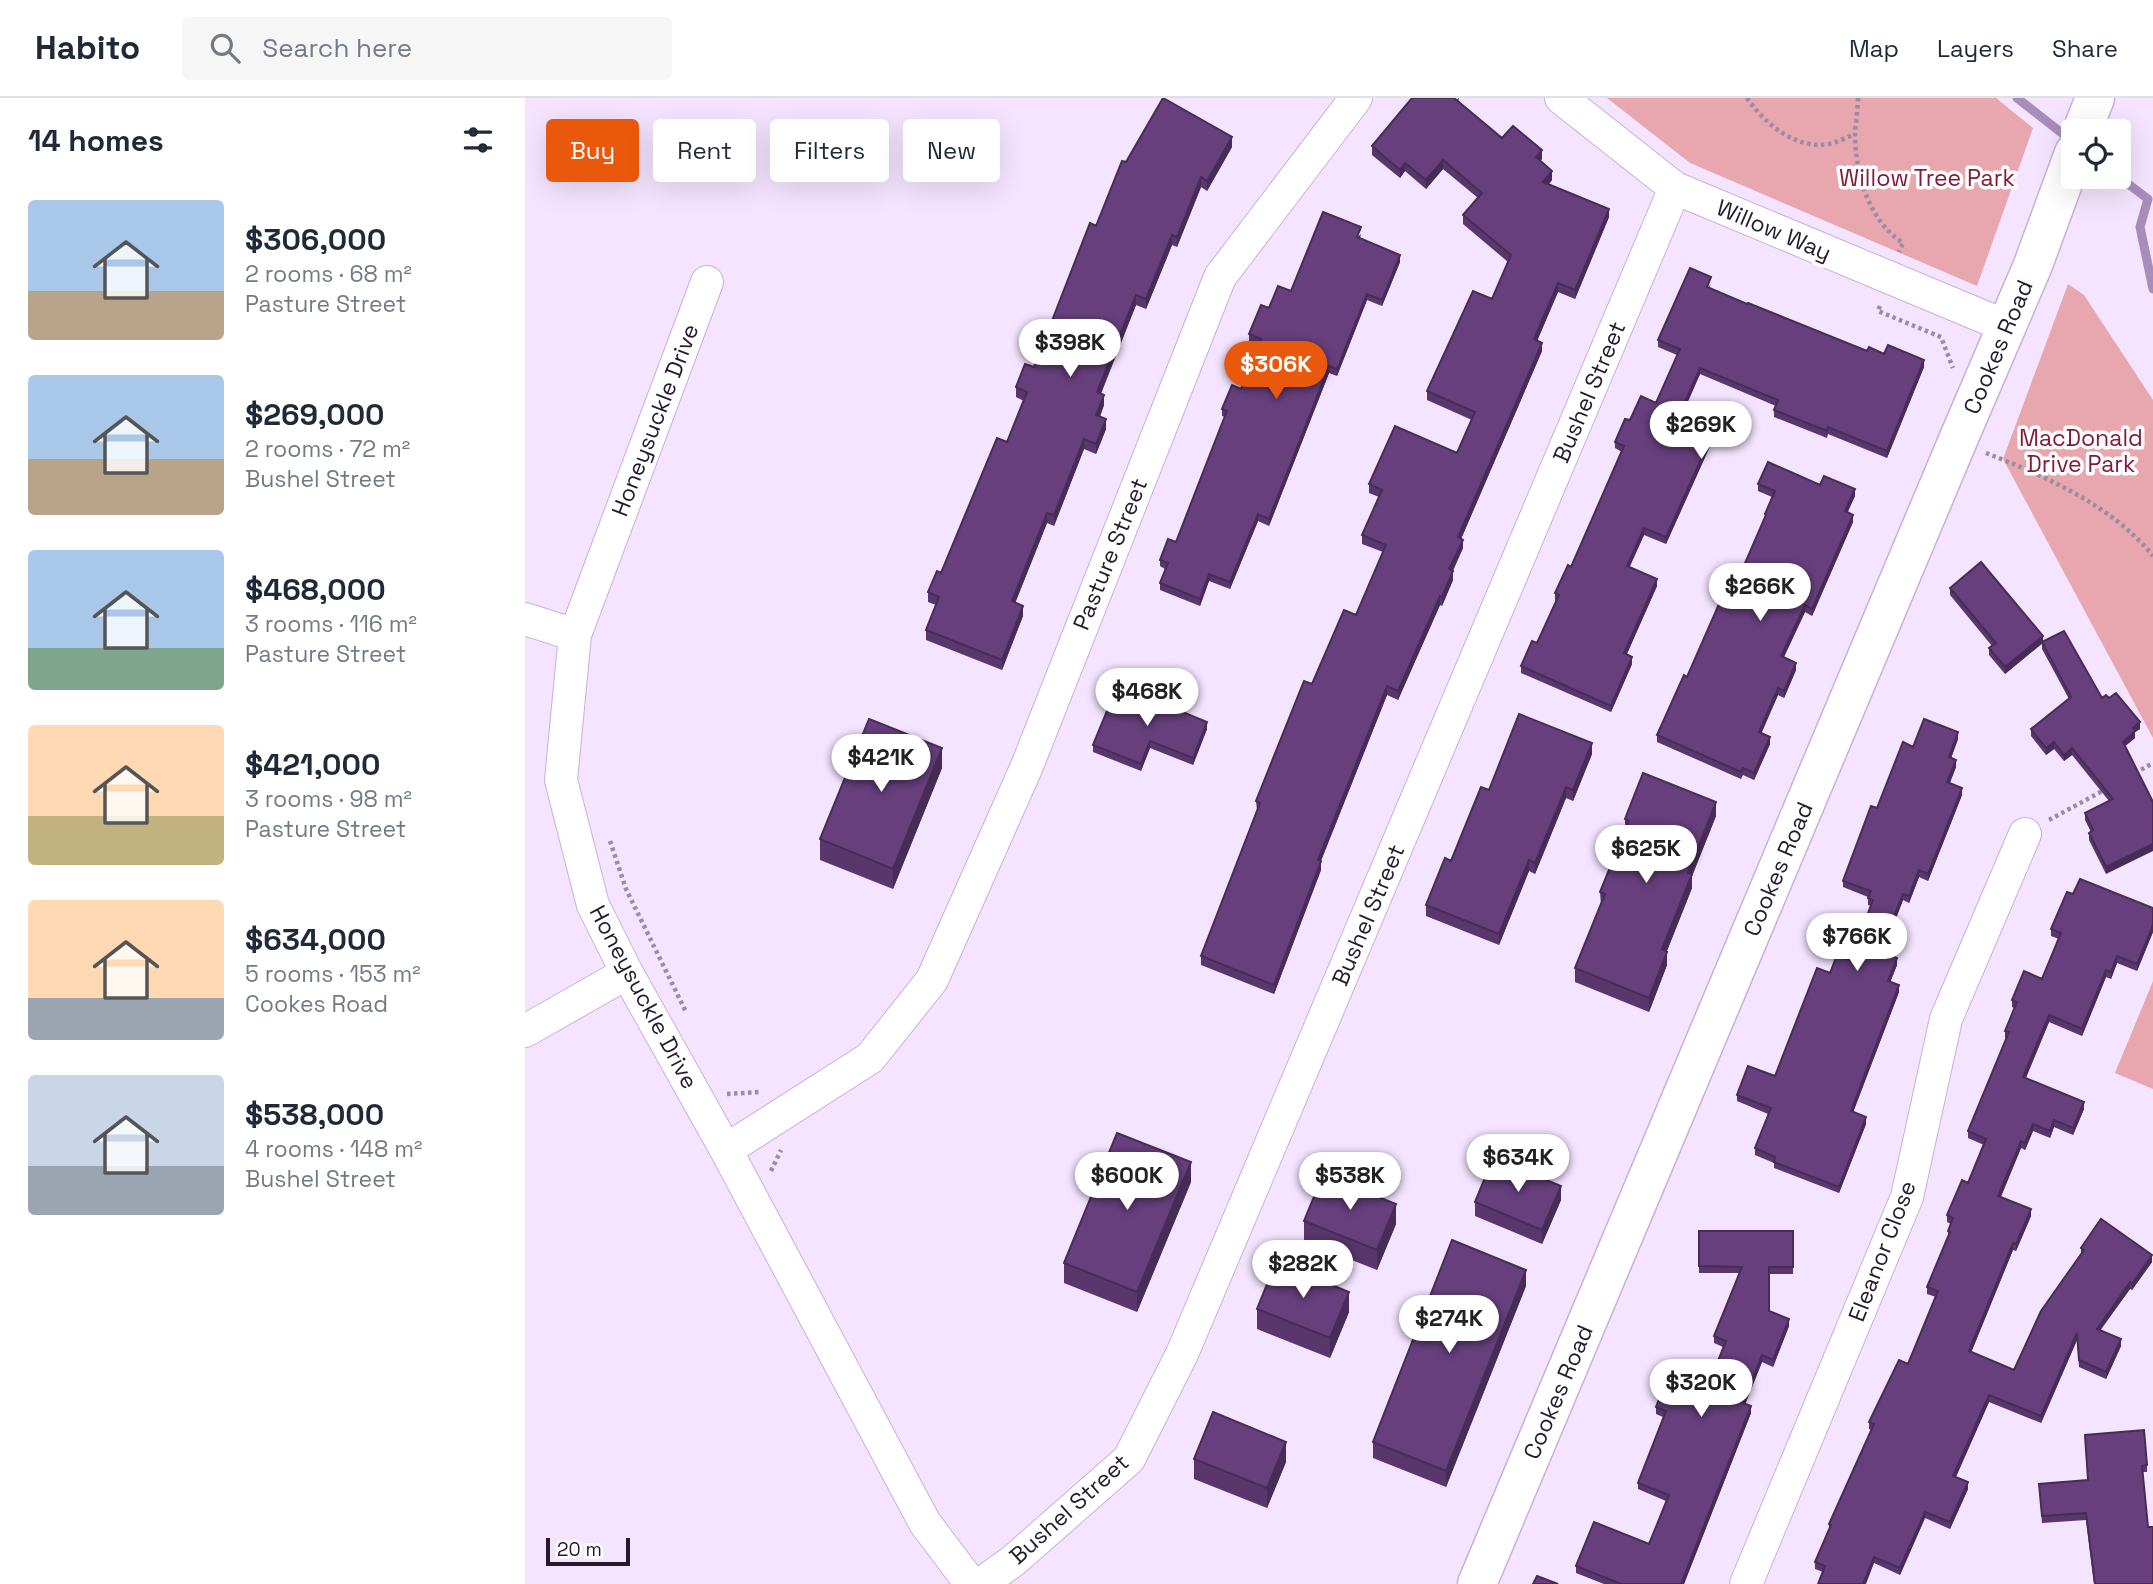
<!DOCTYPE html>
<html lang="en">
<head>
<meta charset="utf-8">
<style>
	:root { --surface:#fff; --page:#f6f6f7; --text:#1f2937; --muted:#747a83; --line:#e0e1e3; --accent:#ea580c }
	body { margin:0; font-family:"Space Grotesk",sans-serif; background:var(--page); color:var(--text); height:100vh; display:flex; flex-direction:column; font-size:26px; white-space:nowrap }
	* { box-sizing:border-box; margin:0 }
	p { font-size:23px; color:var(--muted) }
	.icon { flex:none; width:38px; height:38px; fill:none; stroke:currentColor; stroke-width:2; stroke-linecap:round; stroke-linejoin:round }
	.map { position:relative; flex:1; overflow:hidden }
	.sheet { display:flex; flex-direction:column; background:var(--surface); width:525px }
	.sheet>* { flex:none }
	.hud { position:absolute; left:21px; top:21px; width:665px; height:63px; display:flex; gap:14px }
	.buttons { position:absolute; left:1536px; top:21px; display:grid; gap:14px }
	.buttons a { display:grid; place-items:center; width:70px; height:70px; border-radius:7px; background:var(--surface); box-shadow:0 7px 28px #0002; font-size:35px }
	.scale { position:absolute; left:21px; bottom:18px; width:84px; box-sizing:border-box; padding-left:7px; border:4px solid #251b2c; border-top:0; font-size:19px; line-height:24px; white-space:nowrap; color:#251b2c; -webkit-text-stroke:5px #fff; paint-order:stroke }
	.price { position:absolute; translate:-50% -60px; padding:0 16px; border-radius:24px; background:#fff; color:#222; font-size:23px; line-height:46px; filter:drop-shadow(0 2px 4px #0008) }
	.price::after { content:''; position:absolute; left:50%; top:42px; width:21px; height:16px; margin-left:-10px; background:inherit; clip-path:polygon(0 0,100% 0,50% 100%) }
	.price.active { background:var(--accent); color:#fff }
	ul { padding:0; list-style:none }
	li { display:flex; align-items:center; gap:21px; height:175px; padding:0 28px }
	li span { display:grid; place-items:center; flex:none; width:196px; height:140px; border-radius:7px; color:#555 }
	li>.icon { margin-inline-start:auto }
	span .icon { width:84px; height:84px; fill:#fffc; stroke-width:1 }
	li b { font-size:30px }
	h2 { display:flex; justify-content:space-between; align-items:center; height:84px; padding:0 28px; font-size:30px }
	.tag { padding:0 24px; border-radius:7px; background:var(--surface); box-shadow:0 7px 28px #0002; font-size:24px; line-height:63px }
	.tag.active { background:var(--accent); color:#fff }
	header { display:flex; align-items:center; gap:42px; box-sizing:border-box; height:98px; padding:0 35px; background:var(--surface); border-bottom:2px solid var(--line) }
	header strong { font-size:33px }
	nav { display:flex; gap:38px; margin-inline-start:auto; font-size:24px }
	.search { width:490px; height:63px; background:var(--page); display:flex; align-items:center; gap:18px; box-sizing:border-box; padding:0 24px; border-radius:7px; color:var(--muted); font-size:26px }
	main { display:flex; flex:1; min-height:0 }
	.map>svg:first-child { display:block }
	.green { fill:#e8a7ae }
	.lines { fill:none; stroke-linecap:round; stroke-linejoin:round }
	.stream { stroke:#a88cb9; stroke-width:9 }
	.minor-casing { stroke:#c9afda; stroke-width:34 }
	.tertiary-casing { stroke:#c9afda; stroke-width:41 }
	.path { stroke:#9a8ca3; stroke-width:4.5; stroke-dasharray:3.5 3.5; stroke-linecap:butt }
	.minor { stroke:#fff; stroke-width:32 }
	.tertiary { stroke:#fff; stroke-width:38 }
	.wall { fill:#59366c }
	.shaded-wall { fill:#482c58 }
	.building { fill:#673f7d; stroke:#482c58; stroke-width:2 }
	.labels { text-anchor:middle; stroke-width:7; stroke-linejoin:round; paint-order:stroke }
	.park-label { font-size:23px; fill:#821b34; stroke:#fff }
	.street-label { font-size:23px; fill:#251b2c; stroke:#fff }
</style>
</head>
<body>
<header>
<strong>Habito</strong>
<div class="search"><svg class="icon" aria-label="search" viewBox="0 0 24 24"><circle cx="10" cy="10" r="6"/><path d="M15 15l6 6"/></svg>Search here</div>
<nav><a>Map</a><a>Layers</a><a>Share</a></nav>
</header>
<main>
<section class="sheet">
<h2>14 homes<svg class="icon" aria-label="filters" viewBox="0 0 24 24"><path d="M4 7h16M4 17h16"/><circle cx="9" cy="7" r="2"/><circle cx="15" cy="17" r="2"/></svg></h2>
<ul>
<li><span style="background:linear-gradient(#a9c7e8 65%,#b9a48a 0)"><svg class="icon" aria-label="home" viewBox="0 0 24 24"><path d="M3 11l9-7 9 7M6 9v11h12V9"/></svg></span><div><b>$306,000</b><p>2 rooms · 68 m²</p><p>Pasture Street</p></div></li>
<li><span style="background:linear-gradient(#a9c7e8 60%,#b9a48a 0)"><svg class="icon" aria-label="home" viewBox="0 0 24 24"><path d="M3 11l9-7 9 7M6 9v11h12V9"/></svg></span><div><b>$269,000</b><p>2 rooms · 72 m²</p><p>Bushel Street</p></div></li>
<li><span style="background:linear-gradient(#a9c7e8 70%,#7fa58c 0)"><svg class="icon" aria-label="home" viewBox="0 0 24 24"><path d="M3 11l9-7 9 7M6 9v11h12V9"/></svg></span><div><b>$468,000</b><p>3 rooms · 116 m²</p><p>Pasture Street</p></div></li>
<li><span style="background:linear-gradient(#ffd9b3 65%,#c2b280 0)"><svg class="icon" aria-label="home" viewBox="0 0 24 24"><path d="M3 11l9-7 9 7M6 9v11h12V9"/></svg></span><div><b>$421,000</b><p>3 rooms · 98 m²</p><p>Pasture Street</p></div></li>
<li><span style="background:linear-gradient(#ffd9b3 70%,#9aa5b1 0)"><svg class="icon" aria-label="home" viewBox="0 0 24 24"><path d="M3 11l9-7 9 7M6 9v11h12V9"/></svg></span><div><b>$634,000</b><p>5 rooms · 153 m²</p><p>Cookes Road</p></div></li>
<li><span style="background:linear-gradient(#c9d6e8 65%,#9aa5b1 0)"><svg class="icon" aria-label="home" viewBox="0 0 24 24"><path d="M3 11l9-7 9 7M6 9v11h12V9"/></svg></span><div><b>$538,000</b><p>4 rooms · 148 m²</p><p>Bushel Street</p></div></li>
</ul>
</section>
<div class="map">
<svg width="1628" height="1486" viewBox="0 0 1628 1486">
	<rect width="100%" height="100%" fill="#f4e4ff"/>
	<path class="green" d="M1082,0H1471L1508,30L1452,188L1165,65Z
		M1543,186L1559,197L1628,302V640L1478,361Z
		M1628,883V991L1590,975Z"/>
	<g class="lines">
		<path class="stream" d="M1492,0L1547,43
			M1594,79L1623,101L1615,129L1628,191"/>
		<defs>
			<path id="minor" d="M1036,0L1150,90L1483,229
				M182,184L50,537L36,682L68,807L102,875L201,1052L400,1425L446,1486
				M0,521L50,537
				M0,933L102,875
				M201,1052L345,960L407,882L502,668L695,179L831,0
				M456,1486L488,1463L604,1361L657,1256L1150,90
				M1221,1486L1382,1099L1421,921L1500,736"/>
			<path id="tertiary" d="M1557,33L1570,0
				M952,1486L1433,342L1508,167L1549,55"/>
		</defs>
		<use href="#minor" class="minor-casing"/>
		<use href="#tertiary" class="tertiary-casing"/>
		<path class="path" d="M1222,0C1240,26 1271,52 1304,46C1313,44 1322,39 1330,36
			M1333,0C1333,13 1330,26 1330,38C1331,78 1344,123 1378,145L1374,154
			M1355,208L1353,213L1416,239L1428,270
			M1461,355C1520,378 1588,408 1628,458
			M1610,675L1628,665
			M1524,722L1581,691
			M85,743L101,791L161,914
			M202,996L235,994
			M246,1073L256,1052"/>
		<use href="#minor" class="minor"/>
		<use href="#tertiary" class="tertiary"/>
	</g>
	<path class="wall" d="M934,0L933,4L977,40L1017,61L1015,63L1027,82L1024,86L1084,119L1050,201L1033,194L1012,243L1017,253L936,441L938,450L928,473V482L917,508L915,507L873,602L862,597L796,763V772L749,896L676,867V858L732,712L731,703L787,586L831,517L858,454L837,446V437L854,399L844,395V386L932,355L947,322L902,302V293L967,201L983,164L938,126V117L953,100L918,71L901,91L880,73L875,80L847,57V48Z
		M707,49L682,93L676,89L652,149L647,147L621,211L611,207L576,296L579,307L575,319L581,331L571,356L559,351L529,428L522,425L490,505L498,518L477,572L401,542V532L411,507L403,504V494L416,475L482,344L499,303L491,299V289L509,269L571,128L601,64Z
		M836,136L835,140L875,164L857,208L842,202L812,278L804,275L744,428L733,423L705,491L684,483L675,508L635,492V485L640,471L635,468V462L651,444L700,319L697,318V311L716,291L734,247L724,243V236L744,210Z
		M1186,186L1184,190L1222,206L1342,253L1359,256L1399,269L1362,360L1303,336L1302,340L1249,319V312L1251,308L1175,276L1157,316L1190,337L1141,446L1119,437L1104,469L1132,488L1102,556L1107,566L1086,614L996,575V568L1012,545L1031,503L1030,502V495L1046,469L1097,354L1090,350V344L1105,322L1131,305L1152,257L1133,249V242Z
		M1233,386L1295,387L1330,398L1322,415L1328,424L1287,518L1280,514L1259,559L1271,572L1259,600L1253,597L1236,635L1245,646L1229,682L1218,677L1216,681L1132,644V637L1162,579L1201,509L1240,420V416L1247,399L1233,393Z
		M1425,490L1518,544L1577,600L1615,631L1610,634V640L1600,648L1581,776L1564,742V735L1566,734L1560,722V715L1584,703L1547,657L1539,663L1529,651L1521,657L1506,638V631L1544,601L1517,551V545L1480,576L1464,557V550L1467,548L1425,497Z
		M591,611L682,631L668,667L625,650L616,673L568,654V647Z
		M1433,641L1426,660L1431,669L1425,685L1437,697L1403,783L1394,779L1384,805L1378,802L1363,842L1369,851L1367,858L1372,867L1365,884L1374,894L1328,1014L1341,1026L1314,1095L1249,1070V1065L1230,1057V1050L1243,1016L1212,1003V997L1250,978L1305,875L1325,862L1346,808L1343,807V799L1318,789V783L1352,710Z
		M1067,656L1048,703L1041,700L1010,776L1004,773L974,847L901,818V807L926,763L964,692Z
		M417,670L368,791L295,762V741Z
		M1191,718L1167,778V790L1142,853V867L1124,914L1050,884V870L1076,807L1075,794L1100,733V721Z
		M1548,796L1628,810V834L1612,873L1592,865L1586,881L1581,879L1557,938L1524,924L1501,980L1559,1011L1548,1037L1529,1029L1525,1040L1508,1033L1500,1052L1496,1050L1476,1099L1506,1118L1491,1153L1488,1152L1446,1254L1489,1272L1556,1155V1150L1627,1164L1607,1192L1605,1191L1575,1232L1596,1248L1581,1281L1554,1269L1552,1242L1516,1325L1464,1304L1431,1379L1443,1391L1425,1431L1400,1420L1375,1477L1349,1465L1298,1474L1290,1471V1464L1304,1433V1426L1347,1332L1344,1331V1324L1383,1266L1411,1199L1402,1196V1189L1423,1139V1133L1426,1126L1422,1124V1117L1443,1085L1459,1047L1443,1040V1033L1482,940H1480V933L1489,910L1487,909V902L1517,881L1534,841L1526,838V831Z
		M666,1084L612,1214L539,1185V1165Z
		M1036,1102L1017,1146L950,1118V1104Z
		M779,1123L871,1126L852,1172L779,1143Z
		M1174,1133H1268V1176H1244V1213L1264,1228L1248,1269L1237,1264L1220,1306L1226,1315L1159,1486H1079L1051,1475V1468L1124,1446L1141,1403L1113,1391V1385L1138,1319L1131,1316V1309L1182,1290L1198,1249L1189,1245V1238L1214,1175H1174Z
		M1001,1188L921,1389L848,1360V1344Z
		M732,1211L824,1214L805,1260L732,1231Z
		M1560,1337L1622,1367V1374H1618L1628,1486H1569L1561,1422L1517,1425L1514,1386L1563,1382Z
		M669,1361L761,1364L742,1410L669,1381Z"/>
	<path class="shaded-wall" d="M707,39V49L682,93V83Z
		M1017,52V61L1011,68V59Z
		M918,62V71L901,91V82Z
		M880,65V73L875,80V72Z
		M1027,73V82L1018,93V84Z
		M676,79V89L652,149V139Z
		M1084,111V119L1050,201V192Z
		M647,137V147L621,211V201Z
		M875,157V164L857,208V202Z
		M1033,185V194L1009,250V241Z
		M842,196V202L812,278V271Z
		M611,197V207L572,304V294Z
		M1017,245V253L933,448V439Z
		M1399,262V269L1362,360V353Z
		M804,268V275L744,428V421Z
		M1175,270V276L1155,322V315Z
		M579,297V307L571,328V317Z
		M581,321V331L571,356V346Z
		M1190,330V337L1141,446V439Z
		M559,341V351L529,428V417Z
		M1330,391V398L1320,420V413Z
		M522,415V425L487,513V503Z
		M733,416V423L705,491V484Z
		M1328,417V424L1287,518V511Z
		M1119,430V437L1102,475V468Z
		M938,442V450L924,480V471Z
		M928,473V482L917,508V499Z
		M684,476V483L675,508V501Z
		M1132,481V488L1099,562V555Z
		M915,498V507L873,602V593Z
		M1280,507V514L1256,565V558Z
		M498,508V518L477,572V562Z
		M1518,538V545L1480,576V569Z
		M1107,559V566L1086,614V608Z
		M1271,565V572L1259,600V593Z
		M862,588V597L793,770V762Z
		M1253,590V597L1234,641V634Z
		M682,624V631L668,667V660Z
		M1615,624V631L1610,634V640L1598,650V644L1608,630Z
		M1433,634V641L1424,666V659Z
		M1245,639V646L1229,682V675Z
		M625,643V650L616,673V666Z
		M1529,644V651L1521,657V650Z
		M1067,645V656L1048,703V692Z
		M417,650V670L368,791V771Z
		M1547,650V657L1539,663V657Z
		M1431,662V669L1422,691V684Z
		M1041,689V700L1010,776V765Z
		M1437,690V697L1403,783V776Z
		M1191,704V718L1167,778V790L1137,865V851L1163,775Z
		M1628,746V753L1581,776V769Z
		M1004,762V773L974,847V836Z
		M796,763V772L749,896V887Z
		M1394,772V779L1384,805V798Z
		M1378,796V802L1360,848V841Z
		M1628,827V834L1612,873V866Z
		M1369,845V851L1364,864V857Z
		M1142,854V867L1124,914V900Z
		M1592,858V865L1586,881V874Z
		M1372,860V867L1363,890V883Z
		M1581,872V879L1557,938V931Z
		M1374,887V894L1326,1020V1013Z
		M1524,917V924L1498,986V979Z
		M1559,1004V1011L1548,1037V1030Z
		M1341,1019V1026L1314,1095V1089Z
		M1529,1022V1029L1525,1040V1033Z
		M1508,1026V1033L1500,1052V1045Z
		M1496,1043V1050L1473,1105V1098Z
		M666,1064V1084L612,1214V1194Z
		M1036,1088V1102L1017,1146V1132Z
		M871,1106V1126L852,1172V1152Z
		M1506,1111V1118L1491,1153V1146Z
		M1488,1145V1152L1444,1260V1253Z
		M1627,1157V1164L1607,1192V1186Z
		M1001,1172V1188L921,1389V1373Z
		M1605,1184V1191L1572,1237V1231Z
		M824,1194V1214L805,1260V1240Z
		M1264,1221V1228L1248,1269V1262Z
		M1552,1235V1242L1516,1325V1318Z
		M1596,1241V1248L1581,1281V1274Z
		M1237,1257V1264L1218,1312V1305Z
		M1464,1297V1304L1428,1385V1378Z
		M1226,1308V1315L1159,1486H1156Z
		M761,1344V1364L742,1410V1390Z
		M1443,1384V1391L1425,1431V1424Z
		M1400,1414V1420L1375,1477V1470Z
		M1349,1459V1465L1341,1486H1338Z"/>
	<path class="building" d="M638,0L707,39L682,83L676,79L652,139L647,137L621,201L611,197L572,294L579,297L571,317L581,321L571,346L559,341L529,417L522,415L487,503L498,508L477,562L401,532L414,499L403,494L412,473L416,475L472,340L482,344L502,294L491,289L500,266L509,269L565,125L571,128L597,63L601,64Z
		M887,0H929L977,40L988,28L1017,52L1011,59L1027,73L1018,84L1084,111L1050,192L1033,185L1009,241L1017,245L933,439L938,442L924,471L928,473L917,499L915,498L873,593L862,588L793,762L796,763L749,887L676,858L735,705L731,703L779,583L787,586L819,512L831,517L861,447L837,437L857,392L844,386L870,328L932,355L950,314L902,293L948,193L967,201L986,157L938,117L957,95L918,62L901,82L880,65L875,72L847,48Z
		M798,114L836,129L832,139L875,157L857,202L842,196L812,271L804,268L744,421L733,416L705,484L684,476L675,501L635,485L643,465L635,462L643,441L651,444L696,328L702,313L697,311L707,287L716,291L736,241L724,236L736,207L744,210L753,188L766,193Z
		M1165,170L1186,179L1182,189L1222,206L1223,205L1342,253L1344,249L1359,256L1363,247L1399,262L1362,353L1303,329L1302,333L1249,312L1253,302L1175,270L1155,315L1190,330L1141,439L1119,430L1102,468L1132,481L1099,555L1107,559L1086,608L996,568L1007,543L1012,545L1034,497L1030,495L1043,467L1046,469L1099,348L1090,344L1100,321L1105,322L1116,298L1131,305L1155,251L1133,242Z
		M1243,364L1295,387L1299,378L1330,391L1320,413L1328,417L1287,511L1280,507L1256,558L1271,565L1259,593L1253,590L1234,634L1245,639L1229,675L1218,670L1216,674L1132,637L1159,577L1162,579L1194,506L1201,509L1241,417L1240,416L1250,393L1233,386Z
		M1456,464L1518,538L1480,569L1464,550L1471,545L1425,490Z
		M1539,533L1577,600L1581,597L1584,600L1591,595L1615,624L1608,630L1610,633L1598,644L1628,704V746L1581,769L1564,735L1568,732L1560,715L1588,701L1547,650L1539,657L1529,644L1521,650L1506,631L1546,599L1517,544Z
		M599,590L682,624L668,660L625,643L616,666L568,647L584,608L591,611Z
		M994,616L1067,645L1048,692L1041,689L1010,765L1004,762L974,836L901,807L920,760L926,763L956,689L964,692Z
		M344,621L417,650L368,771L295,741Z
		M1399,621L1433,634L1424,659L1431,662L1422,684L1437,690L1403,776L1394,772L1384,798L1378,796L1360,841L1369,845L1364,857L1372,860L1363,883L1374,887L1326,1013L1341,1019L1314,1089L1249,1064L1250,1059L1230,1050L1246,1010L1212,997L1223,968L1250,978L1292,870L1305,875L1312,857L1325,862L1348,802L1343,800L1346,793L1318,783L1346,708L1352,710L1378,644L1388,649Z
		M1118,675L1191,704L1163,775L1167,776L1137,851L1142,854L1124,900L1050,870L1080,796L1075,794L1104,723L1100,721Z
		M1555,781L1628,810V827L1612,866L1592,858L1586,874L1581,872L1557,931L1524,917L1498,979L1559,1004L1548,1030L1529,1022L1525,1033L1508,1026L1500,1045L1496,1043L1473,1098L1506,1111L1491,1146L1488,1145L1444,1253L1489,1272L1516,1213L1559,1152L1556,1150L1576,1121L1627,1157L1607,1186L1605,1184L1572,1231L1596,1241L1581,1274L1554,1262L1552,1235L1516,1318L1464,1297L1428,1378L1443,1384L1425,1424L1400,1414L1375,1470L1349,1459L1338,1486H1293L1300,1468L1290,1464L1306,1427L1304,1426L1349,1326L1344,1324L1374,1262L1383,1266L1413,1193L1402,1189L1425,1134L1423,1133L1428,1120L1422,1117L1437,1082L1443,1085L1461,1041L1443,1033L1484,934L1480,933L1492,904L1487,902L1499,873L1517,881L1536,835L1526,831L1542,794L1548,796Z
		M592,1035L666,1064L612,1194L539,1165Z
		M968,1060L1036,1088L1017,1132L950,1104Z
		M798,1077L871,1106L852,1152L779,1123Z
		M1174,1133H1268V1169H1244V1213L1264,1221L1248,1262L1237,1257L1218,1305L1226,1308L1156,1486H1096L1051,1468L1069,1424L1124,1446L1144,1397L1113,1385L1141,1313L1131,1309L1144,1276L1182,1290L1201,1243L1189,1238L1217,1169L1174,1168Z
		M927,1142L1001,1172L921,1373L848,1344Z
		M751,1164L824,1194L805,1240L732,1211Z
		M688,1314L761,1344L742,1390L669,1361Z
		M1619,1332L1622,1367L1617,1368L1623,1429H1628V1486H1570L1561,1415L1517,1418L1514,1386L1563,1382L1560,1337Z
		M1012,1478L1033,1486H1008Z"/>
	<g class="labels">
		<g class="park-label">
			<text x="1402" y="88">Willow Tree Park</text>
			<text x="1556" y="348">MacDonald<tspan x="1556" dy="26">Drive Park</tspan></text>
		</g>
		<g class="street-label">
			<text transform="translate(1249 132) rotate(23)" y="8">Willow Way</text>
			<text transform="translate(1473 249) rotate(-67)" y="8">Cookes Road</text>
			<text transform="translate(1064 294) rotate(-67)" y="8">Bushel Street</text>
			<text transform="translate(130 322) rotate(-69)" y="8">Honeysuckle Drive</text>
			<text transform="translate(585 456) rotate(-68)" y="8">Pasture Street</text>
			<text transform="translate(1253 771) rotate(-67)" y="8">Cookes Road</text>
			<text transform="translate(843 817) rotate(-67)" y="8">Bushel Street</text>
			<text transform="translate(119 899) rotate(62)" y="8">Honeysuckle Drive</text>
			<text transform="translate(1357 1153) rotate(-69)" y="8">Eleanor Close</text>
			<text transform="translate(1033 1294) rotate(-67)" y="8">Cookes Road</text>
			<text transform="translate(544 1411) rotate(-42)" y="8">Bushel Street</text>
		</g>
	</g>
</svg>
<div class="buttons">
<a><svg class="icon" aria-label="locate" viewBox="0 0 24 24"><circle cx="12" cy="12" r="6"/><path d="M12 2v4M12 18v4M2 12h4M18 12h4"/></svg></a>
</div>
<div class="scale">20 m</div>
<b class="price" style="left:545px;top:281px">$398K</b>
<b class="price active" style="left:751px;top:303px">$306K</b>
<b class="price" style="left:1176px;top:363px">$269K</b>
<b class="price" style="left:1235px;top:525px">$266K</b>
<b class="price" style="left:622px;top:630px">$468K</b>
<b class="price" style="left:356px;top:696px">$421K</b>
<b class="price" style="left:1121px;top:787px">$625K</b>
<b class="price" style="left:1332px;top:875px">$766K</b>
<b class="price" style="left:993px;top:1096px">$634K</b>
<b class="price" style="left:602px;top:1114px">$600K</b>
<b class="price" style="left:825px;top:1114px">$538K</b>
<b class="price" style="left:778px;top:1202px">$282K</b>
<b class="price" style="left:924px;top:1257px">$274K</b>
<b class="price" style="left:1176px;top:1321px">$320K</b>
<div class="hud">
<a class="tag active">Buy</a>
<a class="tag">Rent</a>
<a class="tag">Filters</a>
<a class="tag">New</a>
</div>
</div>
</main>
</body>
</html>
